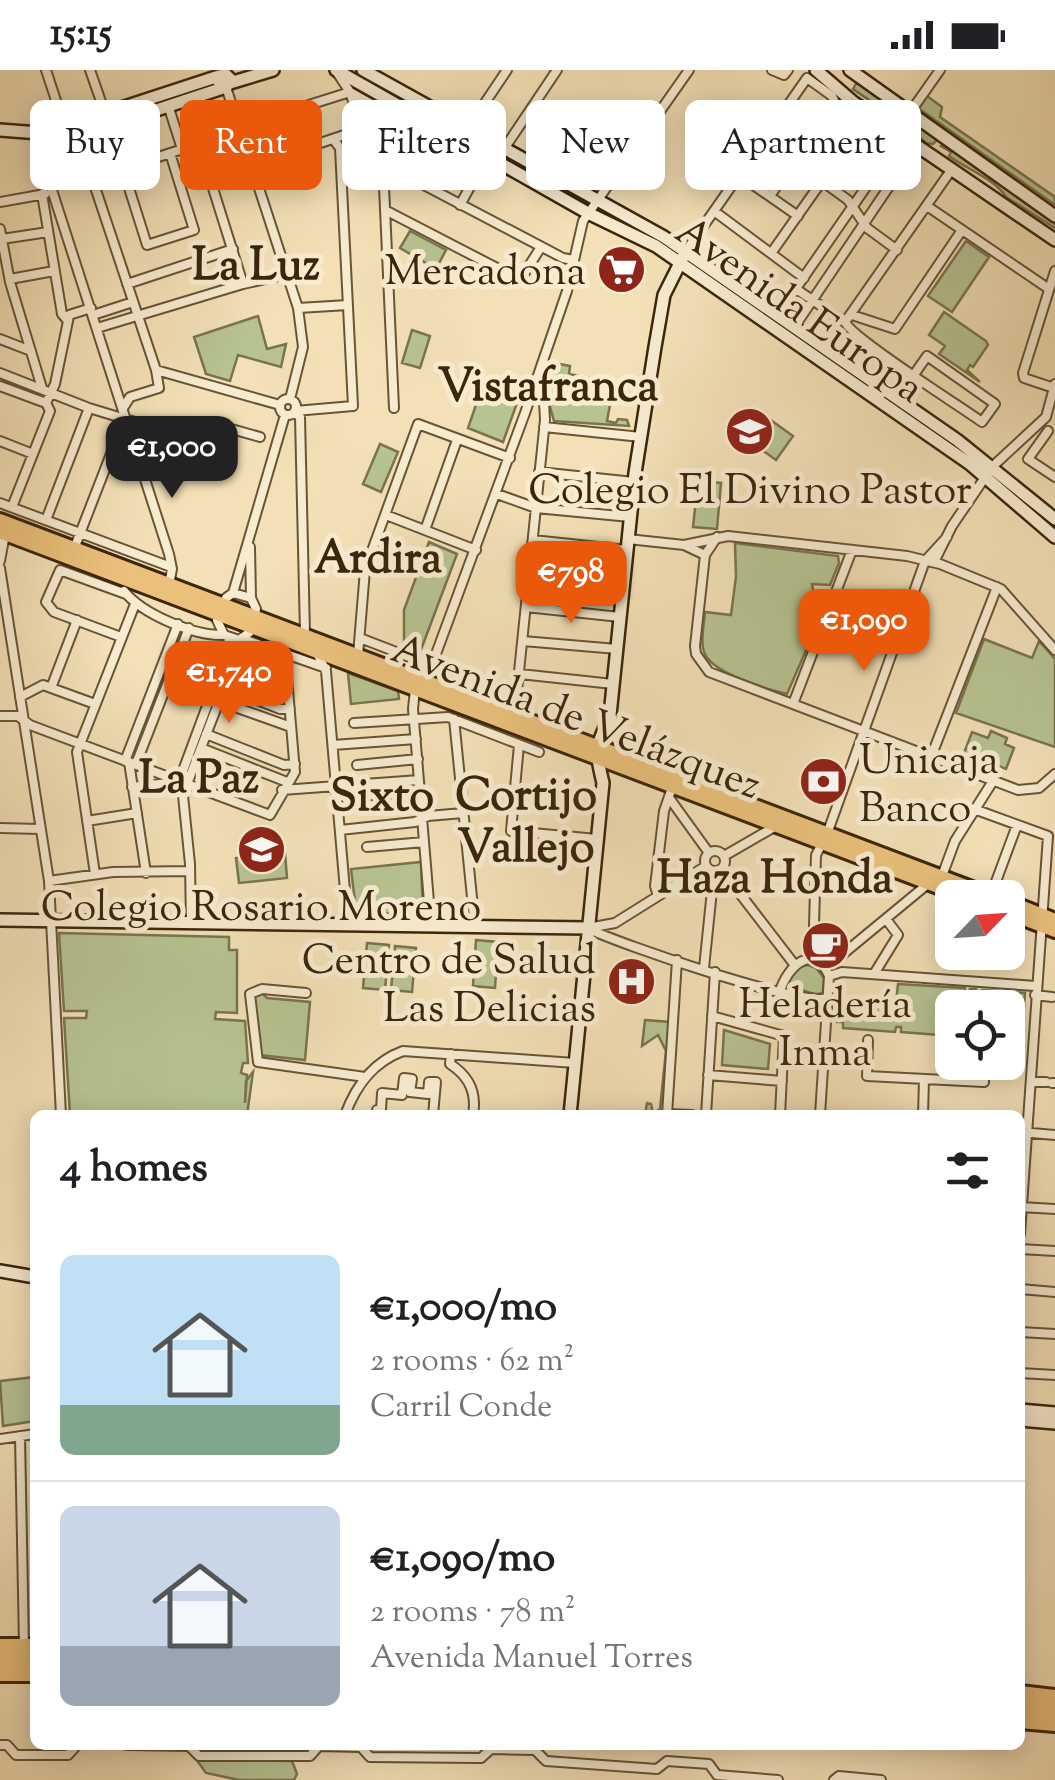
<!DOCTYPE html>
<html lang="en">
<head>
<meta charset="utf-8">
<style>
	:root { --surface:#fff; --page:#f2f2f2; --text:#202124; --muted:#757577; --line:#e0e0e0; --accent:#ea580c }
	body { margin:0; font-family:"Sorts Mill Goudy",serif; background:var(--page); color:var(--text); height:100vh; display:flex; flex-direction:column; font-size:38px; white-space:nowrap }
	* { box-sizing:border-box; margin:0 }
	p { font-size:32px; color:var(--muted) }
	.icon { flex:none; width:55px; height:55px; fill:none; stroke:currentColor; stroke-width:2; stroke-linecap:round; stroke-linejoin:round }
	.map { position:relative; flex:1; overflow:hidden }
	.side { position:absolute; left:30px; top:1040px; width:995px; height:640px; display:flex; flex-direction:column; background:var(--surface); border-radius:15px; box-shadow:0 5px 25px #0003 }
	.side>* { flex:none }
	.guide { position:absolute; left:30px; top:30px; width:995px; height:90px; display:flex; gap:20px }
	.needle { width:65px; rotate:65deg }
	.controls { position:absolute; left:935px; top:810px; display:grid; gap:20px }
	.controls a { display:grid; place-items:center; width:90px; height:90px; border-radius:15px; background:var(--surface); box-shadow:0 5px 25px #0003; font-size:50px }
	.price { position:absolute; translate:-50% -85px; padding:0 22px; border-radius:20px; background:var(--accent); color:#fff; font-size:32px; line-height:65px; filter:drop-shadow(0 2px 5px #0008) }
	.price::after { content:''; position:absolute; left:50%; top:60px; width:30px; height:22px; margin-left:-15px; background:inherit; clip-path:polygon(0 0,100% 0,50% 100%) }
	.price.current { background:#222; color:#fff }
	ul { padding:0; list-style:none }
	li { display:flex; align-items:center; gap:30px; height:250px; padding:0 30px }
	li+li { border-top:2px solid var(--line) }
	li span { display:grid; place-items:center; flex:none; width:280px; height:200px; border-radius:15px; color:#555 }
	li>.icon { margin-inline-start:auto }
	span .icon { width:120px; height:120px; fill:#fffc; stroke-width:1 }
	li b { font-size:42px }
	h2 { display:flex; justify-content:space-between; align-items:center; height:120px; padding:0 30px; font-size:42px }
	.pill { padding:0 35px; border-radius:15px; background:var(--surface); box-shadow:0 5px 25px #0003; font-size:35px; line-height:90px }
	.pill.current { background:var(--accent); color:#fff }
	.status { display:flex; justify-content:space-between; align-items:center; height:70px; padding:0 50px; background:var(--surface); direction:ltr }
	.status svg { height:28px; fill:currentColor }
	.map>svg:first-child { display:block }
	.green { fill:#b7c391; stroke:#79744e; stroke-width:2.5 }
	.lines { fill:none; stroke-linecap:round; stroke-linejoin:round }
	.street-casing { stroke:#695436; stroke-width:12 }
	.secondary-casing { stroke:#3b260b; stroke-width:16 }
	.primary-casing { stroke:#3b260b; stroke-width:18 }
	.street { stroke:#f7ebd0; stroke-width:8 }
	.secondary { stroke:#f7ebd0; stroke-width:11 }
	.primary { stroke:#eac07b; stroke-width:12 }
	.labels { text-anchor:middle; stroke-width:10; stroke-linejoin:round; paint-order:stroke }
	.poi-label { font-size:42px; fill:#3b260b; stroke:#f7ebd0 }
	.street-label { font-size:42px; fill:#3b260b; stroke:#f7ebd0 }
	.neighbourhood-label { font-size:45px; font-weight:bold; fill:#3b260b; stroke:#f7ebd0 }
</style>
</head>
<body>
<div class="status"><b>15:15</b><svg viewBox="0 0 49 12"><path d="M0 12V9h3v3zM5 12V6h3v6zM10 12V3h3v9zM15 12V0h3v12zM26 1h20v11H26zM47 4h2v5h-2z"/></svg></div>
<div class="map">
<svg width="1055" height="1710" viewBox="0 0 1055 1710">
	<rect width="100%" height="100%" fill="#f3e0b6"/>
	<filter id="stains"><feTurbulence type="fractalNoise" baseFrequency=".002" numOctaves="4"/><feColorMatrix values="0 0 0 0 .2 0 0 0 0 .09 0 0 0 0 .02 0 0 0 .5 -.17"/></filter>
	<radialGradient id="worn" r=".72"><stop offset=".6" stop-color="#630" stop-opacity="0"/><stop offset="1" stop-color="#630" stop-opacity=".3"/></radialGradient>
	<path class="green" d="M857,12L938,69L933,74L926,73L904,53L888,47V43L853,19Z
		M927,26L942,37L940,47L1055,127V135L918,38Z
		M944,73L1055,151V158L1006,127C995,109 966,99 949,86L951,82L941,76Z
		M410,161L446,180L436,199L400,178Z
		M966,171L989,187L952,242L928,226Z
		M944,242L986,271L988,275L973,297L970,295L967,300L980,312L939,284L945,276L929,265Z
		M258,246L267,279L286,274L281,297L238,285L230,311L206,304L194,267Z
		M412,260L430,266L420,298L402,293Z
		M550,292L570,296L569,304L614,313L607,351L616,353L618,349L627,350L629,356L554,351L544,315Z
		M481,320L517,333L503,372L468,358Z
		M761,343L793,366L776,390L744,367Z
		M380,374L398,382L381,422L363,414Z
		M698,411L721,413L717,459L693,457Z
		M429,472L457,484L419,585L404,579V540Z
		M735,473L838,486L839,493L830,515L812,514L816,536L809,542L808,551L801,552L817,555L787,624C766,619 711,603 704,582C700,570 704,555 705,542L731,545L736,507Z
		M984,569L1032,588L1039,571L1055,589V677L956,643Z
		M348,603L398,621L399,629L351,634Z
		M991,661L1007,668L1005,674L1014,678L1006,699L964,683L972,662L988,668Z
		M285,783L287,808L239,813L236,788Z
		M421,792L423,844L360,843L356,840L351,799Z
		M59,863L229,867V880H237V943L216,942L215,949L245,951L248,993H243L241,1003L247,1005L245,1033L246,1011L253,1002L247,1045H70L64,948H86L87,941H64Z
		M476,870L498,872L495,918L473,916Z
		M367,873L389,875L385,920L363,918Z
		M395,876L416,878L412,922L391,920Z
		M808,895L816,898L824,908L823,922L817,925L789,916V909L799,897Z
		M898,914L965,918V924H969L970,919H976L975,937L952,938V966L901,962V957H896L895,962L843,958V952H837L839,930L896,934Z
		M982,920L1025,923L1022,965H1016L1015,971H1008V938L981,937Z
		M262,923L267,928L310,932L305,990L259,985L253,926Z
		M645,950L670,952L664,1045H645L647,1033L651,1034L653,1043L660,1039L666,981L658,965L642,976Z
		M724,960L770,974L768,999L722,995Z
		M35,1307V1351L3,1356L0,1311Z
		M196,1689L292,1691L297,1704L294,1710H239L206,1703Z"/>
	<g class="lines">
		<defs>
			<path id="street" d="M46,0L64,55
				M90,0L105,43
				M772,0L784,5L788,0
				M338,4L350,22L362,59
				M226,17L298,238L303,277L290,329
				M350,22L398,49L412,45
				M185,29L243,214
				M916,34L940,0
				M168,35L182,79
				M239,57L350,22
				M468,58L507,0
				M33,61L169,484L172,499L169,515
				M78,66L156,300L159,318L130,327L123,338
				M828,69L877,102
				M504,79L557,0
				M793,90L848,130L867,158L897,180
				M382,93L563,188L573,190
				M252,96L368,57L379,63L382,72
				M123,99L147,175L194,160L170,83
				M807,100L848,40
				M739,105L798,146
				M91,109L198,74
				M770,126L834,31
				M0,132L45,124
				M460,135L487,86
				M927,136L1049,219
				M385,140L520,210L541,177
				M714,141L804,208
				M0,159L10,212L42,318
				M2,169L48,162
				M686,181L807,8L832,26L837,36L846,43
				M772,182L822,111
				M10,209L54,201
				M127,214L233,179
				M796,219L845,252C853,269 960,336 982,352L995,334L927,286L897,329
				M298,238L348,235
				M93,245L133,232
				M852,245L895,259L962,160
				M777,246L902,65
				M68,251L69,245L91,238
				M845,252L952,99
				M795,256L917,75
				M97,258L243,214L287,204
				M0,269L31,281
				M156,300L280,335
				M0,303L89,338L204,373L210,353L260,367
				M0,316L46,333
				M1054,318L1024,308L1023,303L1055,201
				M280 337a8 8 0 1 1 16 0a8 8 0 1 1-16 0Z
				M394,338L382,72L398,49
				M295,341L353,336L340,78L333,69
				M294,342L300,347L305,564
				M544,357L641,367
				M1048,361L1028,389L1055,407
				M0,371L33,384
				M539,402L634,412
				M497,424L536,438L630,447
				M0,433L171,497
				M12,437L50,341L46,333L55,314L68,251L62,244L42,124
				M386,445L476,480
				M46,450L89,338
				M425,460L457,370
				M717,467L705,485L695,576L696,584L709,602L1018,720L1039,718L1055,704
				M628,469L684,475L705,485
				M533,470L627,480
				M684,475L728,466L907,486L940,494L1001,519L1055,580
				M250,477L251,528
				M74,479L121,358L127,350
				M0,491L5,464
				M934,492L952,456L992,397L1046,347L1055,314
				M0,498L49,811L61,1045
				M529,503L624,513
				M124,521C142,544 194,566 224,565
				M233,523L285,345
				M233,523L251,528L256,539L250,562L239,570L224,565L217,550L226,528Z
				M526,537L620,547
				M121,567L54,542L46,532L60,500L126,524
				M360,568L505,624L517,621L545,350L544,332L535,315
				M523,571L617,579
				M317,583L326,601L348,855
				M358,585L365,500L418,354L510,388
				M520,604L613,614
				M426,611L525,343L567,221L583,151L689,0
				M224,617L280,639H290
				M51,618L77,550
				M415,619L413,639L431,856
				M20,627L43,615L95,634
				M218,631L291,657
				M793,634L852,480
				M0,646H18L30,655L270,745L295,702L285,584
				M454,649L475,857
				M354,653L448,647L539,682
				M206,664L284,695L295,694
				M333,675L416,669
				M519,675L511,761L597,769
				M201,678L287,712
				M931,687L997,517
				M125,691L178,554
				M129,692L146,803
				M136,694L189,558
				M357,695L418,689
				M182,713L189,709L243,569L326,598
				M132,717L177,712
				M282,720L419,710
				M670,729L709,783
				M362,736L421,731
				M974,739L1048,766L1020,1164
				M87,751L137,743
				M0,758L40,759
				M340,760L415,752L428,746L463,743
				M367,777L424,772
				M705 791a10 10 0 1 1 20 0a10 10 0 1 1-20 0Z
				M724,786L776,756
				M721,799L794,894
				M95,804L77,682L135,534
				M942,806L955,771L993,711
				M49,811L113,802L190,801
				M991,825L1017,755
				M658,826L655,816L664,741L673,715
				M191,853L190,794L181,706L227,582L229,568
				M588,858L615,853L706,796
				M589,859C620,874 802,937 827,928
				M813,890L816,785L827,764L925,491L947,467
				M704,898L714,801
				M826,898L929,813
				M874,904L898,865L886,849
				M829,906L842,902L1035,916
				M780,921C787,897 814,871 829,906L820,1045
				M306,923L262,919L250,924L258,992L365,1007
				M1035,925L1052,927
				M712,946L784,966L780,1045
				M868,970L867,1006L984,1012L985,992
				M451,984L450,994C469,1006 477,1023 473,1045
				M708,1005L782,1011
				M1031,1012H1046
				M1052,1013H1055
				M667,1044L692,1045
				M345,1045C356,1015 373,992 403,981L575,993
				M377,1045V1040H381L382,1023L402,1025L404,1008L412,1009L410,1022L428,1024L429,1012H436L433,1045
				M667,1045L677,890
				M706,1045L715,902
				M923,1045L924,1009
				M1020,1062L1055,1065
				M1020,1137L1055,1139
				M1020,1179L1055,1181
				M1020,1219L1055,1222
				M1020,1262L1055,1264
				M1020,1303L1055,1305
				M20,1366L24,1575
				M0,1369L35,1364
				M0,1675H7L16,1685H68L77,1675
				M126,1675L189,1676L199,1686H310L319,1676L361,1677L370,1687L481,1688L491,1679L535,1680L546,1691L657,1699L667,1691L709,1694L717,1705L778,1710
				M834,1710L839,1706L881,1710"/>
			<path id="secondary" d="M336,0L588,143L656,176L970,394L1055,467
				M363,0L664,167L957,370L1055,449
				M816,0L853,32L1055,170
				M850,0L1055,146
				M230,13L273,0
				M0,60L78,66L226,17L231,10L225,4L217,8L222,17
				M41,60L75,53L219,6
				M610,645L617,668L633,689
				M0,850L588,858
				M570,1045L603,713C594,676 596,680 610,645L635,403L655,277L664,225L686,181
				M0,1201L35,1207
				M1020,1340L1055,1343
				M1020,1350L1055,1353"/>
			<path id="primary" d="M0,450L998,828
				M0,462L967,828
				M1008,831L1055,850
				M1008,843L1055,861
				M0,1575H35
				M0,1585H35
				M0,1596H35
				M0,1605H35
				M1020,1622L1055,1626
				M1020,1633L1055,1636
				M1020,1643L1055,1646
				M1020,1652L1055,1655"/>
		</defs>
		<use href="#street" class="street-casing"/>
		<use href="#secondary" class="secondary-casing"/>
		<use href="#primary" class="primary-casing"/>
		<use href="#street" class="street"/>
		<use href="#secondary" class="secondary"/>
		<use href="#primary" class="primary"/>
	</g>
	<defs>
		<symbol id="supermarket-disc" viewBox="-11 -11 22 22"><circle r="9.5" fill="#8f2418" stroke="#f7ebd0"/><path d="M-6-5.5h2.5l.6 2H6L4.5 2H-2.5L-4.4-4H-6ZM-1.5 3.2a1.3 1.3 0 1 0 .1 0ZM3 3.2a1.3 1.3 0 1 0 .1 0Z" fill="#fff"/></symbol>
		<symbol id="school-disc" viewBox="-11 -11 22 22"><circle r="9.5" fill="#8f2418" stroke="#f7ebd0"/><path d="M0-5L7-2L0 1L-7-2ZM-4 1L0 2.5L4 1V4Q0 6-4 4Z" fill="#fff"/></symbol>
		<symbol id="bank-disc" viewBox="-11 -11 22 22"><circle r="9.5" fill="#8f2418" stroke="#f7ebd0"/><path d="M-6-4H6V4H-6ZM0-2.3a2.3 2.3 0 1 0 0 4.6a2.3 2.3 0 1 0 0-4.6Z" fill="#fff"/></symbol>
		<symbol id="cafe-disc" viewBox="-11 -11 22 22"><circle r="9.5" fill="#8f2418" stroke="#f7ebd0"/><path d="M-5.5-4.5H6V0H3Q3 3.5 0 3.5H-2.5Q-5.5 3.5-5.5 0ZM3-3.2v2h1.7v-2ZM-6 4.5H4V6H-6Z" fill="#fff"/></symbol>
		<symbol id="hospital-disc" viewBox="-11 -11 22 22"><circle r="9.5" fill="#8f2418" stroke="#f7ebd0"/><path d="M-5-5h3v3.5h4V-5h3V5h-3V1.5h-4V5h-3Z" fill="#fff"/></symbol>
	</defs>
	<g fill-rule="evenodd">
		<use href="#supermarket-disc" x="594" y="172" width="55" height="55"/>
		<use href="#school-disc" x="722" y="334" width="55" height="55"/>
		<use href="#bank-disc" x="796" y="684" width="55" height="55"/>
		<use href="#school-disc" x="234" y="752" width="55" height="55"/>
		<use href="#cafe-disc" x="798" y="848" width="55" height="55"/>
		<use href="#hospital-disc" x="604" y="884" width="55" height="55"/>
	</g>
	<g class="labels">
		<g class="poi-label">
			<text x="586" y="214" text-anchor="end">Mercadona</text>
			<text x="750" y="433">Colegio El Divino Pastor</text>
			<text x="859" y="703" text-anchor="start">Unicaja<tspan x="859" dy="48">Banco</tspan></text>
			<text x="261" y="850">Colegio Rosario Moreno</text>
			<text x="596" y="903" text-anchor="end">Centro de Salud<tspan x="596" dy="48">Las Delicias</tspan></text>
			<text x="825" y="947">Heladería<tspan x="825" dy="48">Inma</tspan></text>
		</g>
		<g class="street-label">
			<text transform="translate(801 238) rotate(35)" y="15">Avenida Europa</text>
			<text transform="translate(577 645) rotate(21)" y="15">Avenida de Velázquez</text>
		</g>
		<g class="neighbourhood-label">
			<text x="256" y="209">La Luz</text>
			<text x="548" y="330">Vistafranca</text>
			<text x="378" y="502">Ardira</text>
			<text x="199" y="722">La Paz</text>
			<text x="526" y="739">Cortijo<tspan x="526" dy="52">Vallejo</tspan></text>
			<text x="382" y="740">Sixto</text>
			<text x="775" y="822">Haza Honda</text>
		</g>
	</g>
	<rect width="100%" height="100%" filter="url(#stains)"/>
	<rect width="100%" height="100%" fill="url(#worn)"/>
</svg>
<div class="controls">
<a><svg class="needle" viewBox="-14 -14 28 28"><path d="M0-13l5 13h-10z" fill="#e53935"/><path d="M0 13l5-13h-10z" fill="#757577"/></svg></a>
<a><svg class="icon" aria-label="locate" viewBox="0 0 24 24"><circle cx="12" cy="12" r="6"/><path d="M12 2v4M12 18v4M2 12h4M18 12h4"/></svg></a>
</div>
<b class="price current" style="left:172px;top:431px">€1,000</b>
<b class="price" style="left:571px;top:556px">€798</b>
<b class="price" style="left:864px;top:604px">€1,090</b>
<b class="price" style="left:229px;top:656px">€1,740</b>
<div class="guide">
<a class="pill">Buy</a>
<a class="pill current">Rent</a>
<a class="pill">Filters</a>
<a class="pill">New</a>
<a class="pill">Apartment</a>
</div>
<section class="side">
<h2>4 homes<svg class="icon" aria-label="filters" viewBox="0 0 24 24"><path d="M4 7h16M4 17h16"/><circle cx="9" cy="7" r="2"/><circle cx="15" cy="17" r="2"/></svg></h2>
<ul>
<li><span style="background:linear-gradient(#bfe0f5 75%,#7fa58c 0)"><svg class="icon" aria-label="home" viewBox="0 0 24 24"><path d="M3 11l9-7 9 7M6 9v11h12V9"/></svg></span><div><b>€1,000/mo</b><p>2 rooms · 62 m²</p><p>Carril Conde</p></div></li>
<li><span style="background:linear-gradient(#c9d6e8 70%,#9aa5b1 0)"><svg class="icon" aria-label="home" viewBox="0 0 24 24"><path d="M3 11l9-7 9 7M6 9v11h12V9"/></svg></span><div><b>€1,090/mo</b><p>2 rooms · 78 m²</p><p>Avenida Manuel Torres</p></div></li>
</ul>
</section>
</div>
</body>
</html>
